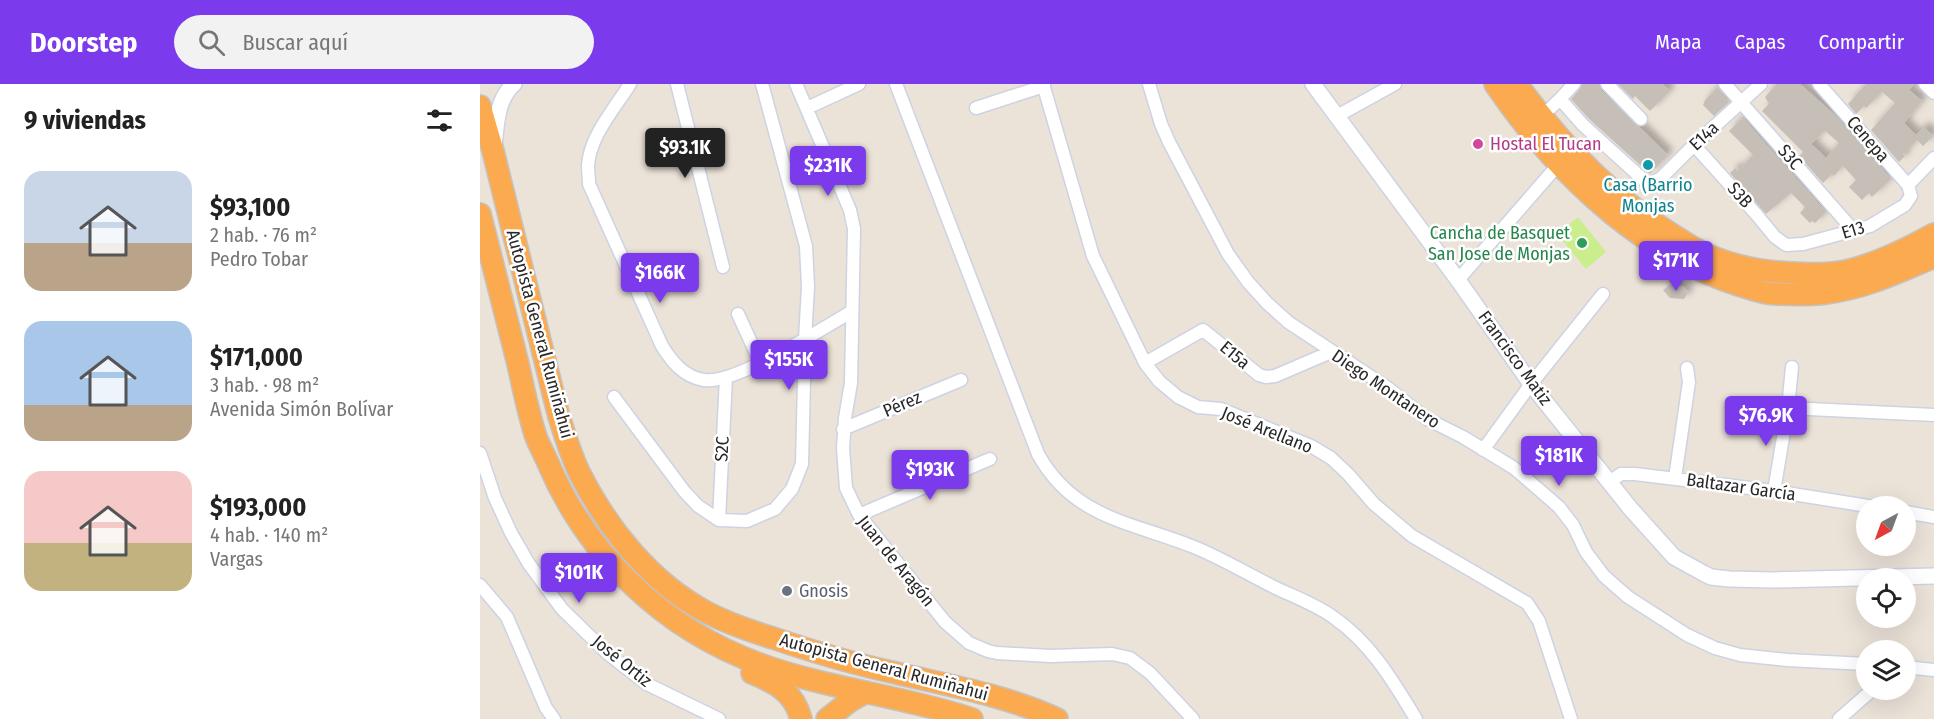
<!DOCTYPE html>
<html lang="es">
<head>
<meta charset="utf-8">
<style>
	:root { --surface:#fff; --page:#f2f2f2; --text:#222; --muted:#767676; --accent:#7c3aed }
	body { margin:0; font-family:"Fira Sans Condensed",sans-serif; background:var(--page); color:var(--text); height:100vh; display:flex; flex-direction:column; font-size:22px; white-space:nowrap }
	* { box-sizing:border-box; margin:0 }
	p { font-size:20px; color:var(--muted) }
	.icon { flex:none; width:33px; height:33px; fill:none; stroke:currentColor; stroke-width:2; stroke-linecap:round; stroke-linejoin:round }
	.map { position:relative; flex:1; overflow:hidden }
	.panel { display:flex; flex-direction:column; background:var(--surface); width:480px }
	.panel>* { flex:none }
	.needle { width:39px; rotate:221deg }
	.fabs { position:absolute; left:1376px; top:412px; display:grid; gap:12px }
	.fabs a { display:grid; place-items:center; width:60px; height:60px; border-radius:50%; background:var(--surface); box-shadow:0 6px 24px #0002; font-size:30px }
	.price { position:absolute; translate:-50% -51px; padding:0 14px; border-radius:6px; background:var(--accent); color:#fff; font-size:20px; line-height:39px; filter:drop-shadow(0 2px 3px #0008) }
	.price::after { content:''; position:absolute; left:50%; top:36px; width:18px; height:14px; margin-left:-9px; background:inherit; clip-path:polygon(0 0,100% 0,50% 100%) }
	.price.current { background:#222; color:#fff }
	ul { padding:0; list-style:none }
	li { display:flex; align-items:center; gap:18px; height:150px; padding:0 24px }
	li span { display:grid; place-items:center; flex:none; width:168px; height:120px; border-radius:18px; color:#555 }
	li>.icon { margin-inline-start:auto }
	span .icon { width:72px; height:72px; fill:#fffc; stroke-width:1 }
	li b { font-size:26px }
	h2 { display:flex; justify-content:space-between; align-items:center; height:72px; padding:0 24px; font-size:26px }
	header { display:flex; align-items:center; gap:36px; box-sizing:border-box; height:84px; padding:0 30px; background:var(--accent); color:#fff }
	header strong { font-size:28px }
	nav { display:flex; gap:33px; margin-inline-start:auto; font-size:21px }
	.search { width:420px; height:54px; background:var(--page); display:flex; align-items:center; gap:15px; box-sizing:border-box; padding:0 21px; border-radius:33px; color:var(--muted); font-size:22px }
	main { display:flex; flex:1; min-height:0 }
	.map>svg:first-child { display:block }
	.pitch { fill:#cbee8c }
	.building { fill:#c6bfb8; fill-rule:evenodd; filter:url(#shadow) }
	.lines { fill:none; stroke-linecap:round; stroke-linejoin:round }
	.minor-casing { stroke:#cdd3e2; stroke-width:15 }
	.tertiary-casing { stroke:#cdd3e2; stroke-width:18 }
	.trunk-casing { stroke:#c3c3c3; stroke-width:24 }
	.minor { stroke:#fff; stroke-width:12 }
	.tertiary { stroke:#fff; stroke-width:15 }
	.trunk { stroke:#fcaa50; stroke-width:21 }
	.hotel-dot { fill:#d1479c; stroke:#fff; stroke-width:2 }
	.culture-dot { fill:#0f9aa8; stroke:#fff; stroke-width:2 }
	.leisure-dot { fill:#2e9e5b; stroke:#fff; stroke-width:2 }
	.worship-dot { fill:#6b7280; stroke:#fff; stroke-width:2 }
	.labels { text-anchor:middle; stroke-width:5; stroke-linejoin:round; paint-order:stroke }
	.street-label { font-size:18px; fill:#282828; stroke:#fff }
	.hotel-label { font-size:18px; fill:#b23c85; stroke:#fff; text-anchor:start }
	.culture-label { font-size:18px; fill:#0d838f; stroke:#fff }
	.leisure-label { font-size:18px; fill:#27864d; stroke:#fff; text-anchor:end }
	.worship-label { font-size:18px; fill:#5b616d; stroke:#fff; text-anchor:start }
</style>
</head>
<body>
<header>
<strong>Doorstep</strong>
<div class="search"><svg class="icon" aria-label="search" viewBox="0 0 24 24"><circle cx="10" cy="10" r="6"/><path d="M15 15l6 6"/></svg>Buscar aquí</div>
<nav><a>Mapa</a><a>Capas</a><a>Compartir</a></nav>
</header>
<main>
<section class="panel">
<h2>9 viviendas<svg class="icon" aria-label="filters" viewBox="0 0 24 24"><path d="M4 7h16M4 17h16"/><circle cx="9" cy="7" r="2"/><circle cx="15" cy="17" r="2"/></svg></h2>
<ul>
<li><span style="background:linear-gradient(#c9d6e8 60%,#b9a48a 0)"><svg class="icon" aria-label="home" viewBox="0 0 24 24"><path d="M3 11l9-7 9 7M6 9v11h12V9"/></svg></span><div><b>$93,100</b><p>2 hab. · 76 m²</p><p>Pedro Tobar</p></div></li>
<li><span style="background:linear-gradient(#a9c7e8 70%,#b9a48a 0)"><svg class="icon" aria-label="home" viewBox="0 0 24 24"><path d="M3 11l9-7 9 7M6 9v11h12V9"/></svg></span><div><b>$171,000</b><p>3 hab. · 98 m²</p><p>Avenida Simón Bolívar</p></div></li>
<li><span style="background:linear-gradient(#f6c9c9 60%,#c2b280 0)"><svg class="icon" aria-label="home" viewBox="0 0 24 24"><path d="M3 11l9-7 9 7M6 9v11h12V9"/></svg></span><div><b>$193,000</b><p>4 hab. · 140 m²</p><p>Vargas</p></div></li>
</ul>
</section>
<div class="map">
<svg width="1454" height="635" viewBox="0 0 1454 635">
	<defs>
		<filter id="shadow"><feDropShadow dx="5.5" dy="-5.5" stdDeviation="3" flood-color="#0004"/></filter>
	</defs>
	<rect width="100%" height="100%" fill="#ebe2d8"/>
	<path class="pitch" d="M1098,133L1126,168L1106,185L1077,150Z"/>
	<path class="building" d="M1102,0H1119L1121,6L1188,71L1170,90L1109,35L1091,15L1100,5Z
		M1138,0H1183L1190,7L1170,27L1155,12L1153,15Z
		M1297,0H1320L1356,32L1411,95L1392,113L1389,109L1382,116L1369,103L1376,96L1363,82L1354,92L1352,90L1343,99L1319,72L1323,68L1282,27L1289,20L1285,13ZM1345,47L1359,59L1346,74L1331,60Z
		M1386,0H1434L1429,6L1442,17L1424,39L1436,51L1444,43L1453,52L1443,62L1437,56L1423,70L1425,72L1419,78L1391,46L1415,19L1402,8L1386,24L1384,22L1376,30L1368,20Z
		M1238,3L1249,18L1234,32L1223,21L1225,16Z
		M1264,35L1346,128L1335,139L1332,137L1330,139L1320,129L1325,123L1311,109L1286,130L1250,89L1255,84L1258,87L1273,71L1249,47L1260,36Z
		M1192,199L1194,202L1204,203L1208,209L1204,215L1190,214L1183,206Z"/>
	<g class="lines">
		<defs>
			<path id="minor" d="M150,0C135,24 110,52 108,81C108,87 109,94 109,100L182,262C192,278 204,293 224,296C255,301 341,245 371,228
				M197,0L243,183
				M316,0L370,126L374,145L371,299L365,334L363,364L366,404L379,431L465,538L489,559L508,567L517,569L570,572L632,570L650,574L670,589L713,635
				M416,0L558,370C594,435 652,438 714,463C741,474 766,489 792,502C812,512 835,520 853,533C891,559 913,597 936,635
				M563,0L613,172L665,279L679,297L698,313L718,323L741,325L831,362L851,374L868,390L894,420L932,452L1047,519L1059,537L1091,635
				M669,0L681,40L689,58L748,170L768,198L787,219L808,238L908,304L947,335L983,353L1034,384L1079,423L1093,441L1106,468L1124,492L1148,513L1207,551L1235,564L1260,571L1307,576L1386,580
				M1127,0L1161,35
				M1245,0L1374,147
				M1445,0L1454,9
				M1080,15L1094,0
				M327,24L379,0
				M496,24L564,2
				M857,32L915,0
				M1061,33L1080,15L1103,41L1166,98L1171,99L1181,94L1214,61L1281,0
				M1214,61L1276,130L1295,153L1306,161L1323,160L1390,142L1425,121L1431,112L1428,101L1339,0
				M1428,101L1454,74
				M978,196L1078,81
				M258,230L281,280
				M665,279L723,246L779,291L786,293L795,292L851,268
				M134,313L204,407L218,422L239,436L267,437L295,425L312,405L322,380L325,255L328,203L326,162L282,0
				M1308,324L1454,331
				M363,345L481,296
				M1003,366L1051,300L1123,210
				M0,369L15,414L31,449L49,480L82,525L127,569L167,600L239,635
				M1195,394L1209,298L1207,284
				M1131,397L1141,390H1155L1294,407L1394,423
				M1294,407L1308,324L1312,283
				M1425,428L1454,433
				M379,431L510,375
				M239,436L246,293
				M0,501L27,533L66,624L74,635
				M1425,583L1454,586
				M1359,635L1392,606"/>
			<path id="tertiary" d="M833,0L978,196L1051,300L1150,424L1194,473L1223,489L1231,493L1249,495L1293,496L1454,492
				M14,61C17,40 16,16 34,0"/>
			<path id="trunk" d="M1015,0C1070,81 1151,161 1244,196C1258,201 1272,206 1287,209C1302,211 1332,211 1346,209C1386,204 1418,188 1454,173
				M1037,0C1081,61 1132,114 1196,153C1206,159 1217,167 1228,171C1253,182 1284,188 1312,189C1329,190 1349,191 1366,187C1397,180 1427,165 1454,150
				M0,22L13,67L78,329C84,349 90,369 99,388C127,444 170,498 226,528C247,539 270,547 293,554C334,568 374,580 416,589C471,602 525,611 577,635
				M0,130C13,180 25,230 38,280C43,303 48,327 55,350C58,360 64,369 68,379C108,473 185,546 282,581C349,605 424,612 492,635
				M272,589C296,599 314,608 321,635
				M347,635L370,617L386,608"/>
		</defs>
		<use href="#minor" class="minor-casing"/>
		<use href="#tertiary" class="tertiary-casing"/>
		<use href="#trunk" class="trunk-casing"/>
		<use href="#minor" class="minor"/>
		<use href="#tertiary" class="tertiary"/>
		<use href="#trunk" class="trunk"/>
	</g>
	<circle class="hotel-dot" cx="998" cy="60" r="6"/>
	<circle class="culture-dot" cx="1168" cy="81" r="6"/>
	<circle class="leisure-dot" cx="1102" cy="159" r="6"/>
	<circle class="worship-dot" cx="307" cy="507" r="6"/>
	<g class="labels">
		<g class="street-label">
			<text transform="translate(1224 52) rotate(-43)" y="6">E14a</text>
			<text transform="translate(1388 55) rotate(49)" y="6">Cenepa</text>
			<text transform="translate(1310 73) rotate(49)" y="6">S3C</text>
			<text transform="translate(1260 111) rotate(48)" y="6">S3B</text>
			<text transform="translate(1373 146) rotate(-17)" y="6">E13</text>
			<text transform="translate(60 250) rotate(75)" y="6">Autopista General Rumiñahui</text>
			<text transform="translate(755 271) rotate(40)" y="6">E15a</text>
			<text transform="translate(1035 274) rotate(54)" y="6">Francisco Matiz</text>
			<text transform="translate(906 305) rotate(34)" y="6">Diego Montanero</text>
			<text transform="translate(422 320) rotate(-23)" y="6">Pérez</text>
			<text transform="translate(787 346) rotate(22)" y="6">José Arellano</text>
			<text transform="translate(242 365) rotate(-87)" y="6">S2C</text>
			<text transform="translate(1261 403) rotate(8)" y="6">Baltazar García</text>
			<text transform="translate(416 477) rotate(51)" y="6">Juan de Aragón</text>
			<text transform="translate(142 577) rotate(39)" y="6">José Ortiz</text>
			<text transform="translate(404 583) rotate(15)" y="6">Autopista General Rumiñahui</text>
		</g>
		<g class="hotel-label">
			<text x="1010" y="66">Hostal El Tucan</text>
		</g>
		<g class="culture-label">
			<text x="1168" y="107">Casa (Barrio<tspan x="1168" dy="21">Monjas</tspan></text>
		</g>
		<g class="leisure-label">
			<text x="1090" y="155">Cancha de Basquet<tspan x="1090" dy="21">San Jose de Monjas</tspan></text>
		</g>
		<g class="worship-label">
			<text x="319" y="513">Gnosis</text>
		</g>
	</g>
</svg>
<div class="fabs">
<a><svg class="needle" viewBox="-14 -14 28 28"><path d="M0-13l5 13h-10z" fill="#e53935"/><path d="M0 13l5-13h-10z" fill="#767676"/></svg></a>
<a><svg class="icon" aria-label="locate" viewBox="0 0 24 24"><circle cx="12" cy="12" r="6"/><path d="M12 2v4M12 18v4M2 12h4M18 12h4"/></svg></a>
<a><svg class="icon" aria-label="layers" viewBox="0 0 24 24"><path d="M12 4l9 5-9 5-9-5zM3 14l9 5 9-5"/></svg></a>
</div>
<b class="price current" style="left:205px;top:95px">$93.1K</b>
<b class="price" style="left:348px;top:113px">$231K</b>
<b class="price" style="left:1196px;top:208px">$171K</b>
<b class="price" style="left:180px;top:220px">$166K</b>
<b class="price" style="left:309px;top:307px">$155K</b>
<b class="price" style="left:1286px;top:363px">$76.9K</b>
<b class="price" style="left:1079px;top:403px">$181K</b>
<b class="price" style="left:450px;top:417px">$193K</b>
<b class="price" style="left:99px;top:520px">$101K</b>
</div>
</main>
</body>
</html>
